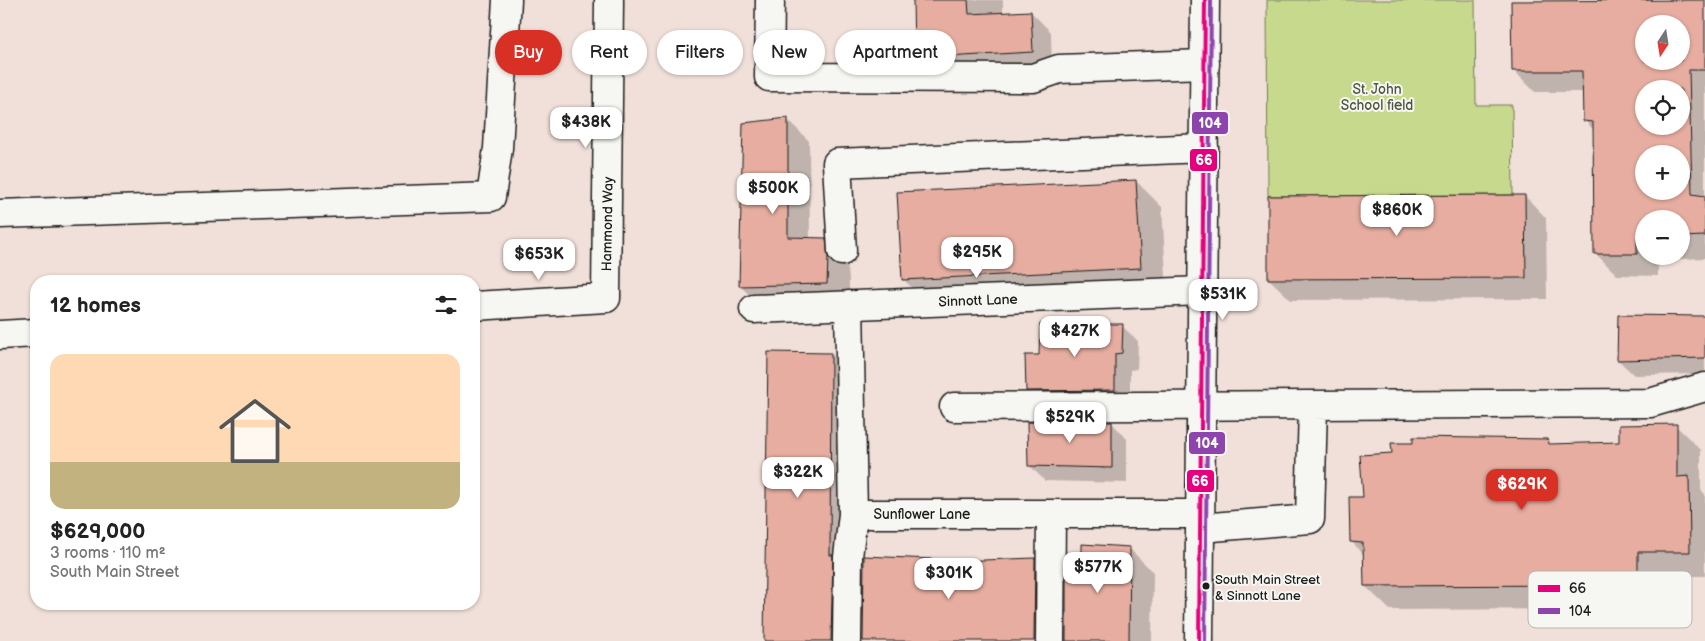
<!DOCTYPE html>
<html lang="en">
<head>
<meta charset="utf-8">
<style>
	:root { --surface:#fff; --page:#f2f2f2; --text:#222; --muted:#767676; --line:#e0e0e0; --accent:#d93025 }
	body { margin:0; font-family:"Balsamiq Sans",sans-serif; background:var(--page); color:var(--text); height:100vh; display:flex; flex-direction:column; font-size:19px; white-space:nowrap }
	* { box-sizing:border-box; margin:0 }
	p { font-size:16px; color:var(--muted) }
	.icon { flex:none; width:28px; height:28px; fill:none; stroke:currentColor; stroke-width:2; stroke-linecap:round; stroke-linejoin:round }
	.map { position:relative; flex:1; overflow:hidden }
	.side { position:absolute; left:30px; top:275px; width:450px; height:335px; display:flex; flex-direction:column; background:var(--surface); border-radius:20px; box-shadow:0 1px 4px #0004 }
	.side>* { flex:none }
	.hud { position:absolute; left:495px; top:30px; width:475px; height:45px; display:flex; gap:10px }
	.needle { width:32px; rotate:192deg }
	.tools { position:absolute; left:1635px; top:15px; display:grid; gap:10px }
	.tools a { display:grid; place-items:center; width:55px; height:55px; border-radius:50%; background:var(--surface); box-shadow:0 1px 4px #0004; font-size:25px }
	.price { position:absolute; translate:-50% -42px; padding:0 11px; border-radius:10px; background:#fff; color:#222; font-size:16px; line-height:32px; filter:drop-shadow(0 1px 2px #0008) }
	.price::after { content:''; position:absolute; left:50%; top:30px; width:15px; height:11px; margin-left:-8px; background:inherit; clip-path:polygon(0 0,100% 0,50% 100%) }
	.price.active { background:var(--accent); color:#fff }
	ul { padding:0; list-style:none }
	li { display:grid; align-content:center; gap:10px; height:265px; padding:0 20px }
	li+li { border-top:1px solid var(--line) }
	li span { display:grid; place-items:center; height:155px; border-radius:15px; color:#555 }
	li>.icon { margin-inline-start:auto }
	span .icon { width:90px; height:90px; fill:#fffc; stroke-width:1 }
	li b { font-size:21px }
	h2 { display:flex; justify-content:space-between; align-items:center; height:60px; padding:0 20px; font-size:21px }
	.chip { padding:0 18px; border-radius:22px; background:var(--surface); box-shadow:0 1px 4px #0004; font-size:18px; line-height:45px }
	.chip.active { background:var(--accent); color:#fff }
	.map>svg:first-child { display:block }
	.green { fill:#c7d98d; stroke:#727a54 }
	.shadow { fill:#0003; fill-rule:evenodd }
	.building { fill:#e6ada0; stroke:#1c1c1c; fill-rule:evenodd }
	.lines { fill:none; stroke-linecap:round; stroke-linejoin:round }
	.minor-casing { stroke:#1c1c1c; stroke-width:31 }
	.major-casing { stroke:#1c1c1c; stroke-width:31 }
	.minor { stroke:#f6f6f2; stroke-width:28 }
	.major { stroke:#f6f6f2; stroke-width:28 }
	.bus-1-casing { stroke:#f6f6f2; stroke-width:8 }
	.bus-2-casing { stroke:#f6f6f2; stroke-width:8 }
	.bus-1 { stroke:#e5007d; stroke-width:4 }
	.bus-2 { stroke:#8e44ad; stroke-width:4 }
	.bus-dot { fill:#1c1c1c; stroke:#f6f6f2; stroke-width:2 }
	.labels { text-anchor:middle; stroke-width:4; stroke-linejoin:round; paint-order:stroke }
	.bus-label { font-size:13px; fill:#1c1c1c; stroke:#f6f6f2; text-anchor:start }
	.park-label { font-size:14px; fill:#4f553e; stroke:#f6f6f2 }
	.street-label { font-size:14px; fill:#1c1c1c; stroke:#f6f6f2 }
	.key { fill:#f6f6f2; stroke:#b5b5b2; stroke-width:1 }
	.key-label { font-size:14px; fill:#1c1c1c }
	.line-badge { stroke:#f6f6f2; stroke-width:2 }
	.badge-label { font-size:14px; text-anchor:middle; font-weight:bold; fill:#fff }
</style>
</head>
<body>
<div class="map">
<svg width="1705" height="641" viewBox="0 0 1705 641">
	<rect width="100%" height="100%" fill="#f1e0d9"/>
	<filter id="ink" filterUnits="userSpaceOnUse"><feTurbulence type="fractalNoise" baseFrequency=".02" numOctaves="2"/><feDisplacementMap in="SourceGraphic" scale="10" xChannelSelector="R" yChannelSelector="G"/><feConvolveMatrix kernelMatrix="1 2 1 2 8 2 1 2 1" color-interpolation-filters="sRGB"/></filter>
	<g filter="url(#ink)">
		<path class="green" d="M1267,0H1475L1476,105H1512L1513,195L1268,196Z"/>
		<path class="shadow" d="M913,0H1003V14L1031,12L1051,32L1052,72L936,73L916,53L915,10L913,8Z
			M1705,1V258L1658,260V276L1617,275L1596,254L1594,130L1584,120V92H1535L1513,70ZM1644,24H1681V61H1644ZM1644,89H1681V126H1644ZM1644,154H1681V191H1644ZM1644,219H1681V256H1644Z
			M788,120L809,141L810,239H825L847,261L849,279V305L762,307L740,286Z
			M1136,181L1162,207L1167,293L929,305L903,279Z
			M1525,196L1546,218L1547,299L1291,300L1269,279Z
			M1705,317V374L1634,375L1618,360Z
			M1122,326L1138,341L1137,369L1130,370V406H1043L1027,390L1040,357Z
			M831,354L854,377V641H765Z
			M1112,423L1127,439V483L1045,481L1029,465Z
			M1676,426L1701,450V490L1705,494V576H1662V622L1613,621L1600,609L1390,610L1365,586L1364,555L1351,541L1365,499L1547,441L1551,445L1620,444Z
			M1129,548L1153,572L1152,641H1067L1083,558Z
			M932,560L935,563L1035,560L1058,583L1057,641H864Z"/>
		<path class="building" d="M913,0H968L969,14L1031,11L1033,52L929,58V51L914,53Z
			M1705,0V70H1689L1692,194L1705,196V236L1681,237V219H1644V238H1637V254H1594L1593,122L1583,121L1582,71H1512L1511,1ZM1644,24H1681V61H1644ZM1644,89H1681V126H1644ZM1644,154H1681V191H1644Z
			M788,118V237L826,238L828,257L827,284L739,286L743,123Z
			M1136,180L1141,268L902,280L897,192Z
			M1525,195L1526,278L1268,279V196Z
			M1618,315L1705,316V358L1617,360Z
			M1040,324H1123L1122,353L1115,354V390L1026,391L1025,355H1039Z
			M768,352L831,353L830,555H833L831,641H764Z
			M1027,422H1112V468L1028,466Z
			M1677,424V477L1689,476L1690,552H1638V598L1587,597V585L1364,586L1363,543L1350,542L1349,497H1363L1360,455L1392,453L1391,443H1413V437L1547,439L1549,444L1619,442V425Z
			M1082,544L1130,547L1129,641H1066V557H1082Z
			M864,556L932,559V562L1035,558L1034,641H863Z"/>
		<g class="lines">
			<defs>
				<path id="minor" d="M770,0L769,77L1033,78L1059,69L1205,64
					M0,214L491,197L498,148L507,0
					M842,251L837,163L1204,148
					M849,305L853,514H1200
					M474,306L606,298L609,0
					M754,309L1202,291
					M0,335L36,333
					M954,407L1650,403L1705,387
					M1200,528L1310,519L1313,406
					M847,641L848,557L853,514
					M1050,641L1051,514"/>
				<path id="major" d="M1199,641L1205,0"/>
			</defs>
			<use href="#minor" class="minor-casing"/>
			<use href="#major" class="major-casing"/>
			<use href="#minor" class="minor"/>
			<use href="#major" class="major"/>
			<defs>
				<path id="bus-1" d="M1199,641L1205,0"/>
				<path id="bus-2" d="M1205,641L1211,0"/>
			</defs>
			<use href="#bus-1" class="bus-1-casing"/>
			<use href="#bus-2" class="bus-2-casing"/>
			<use href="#bus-1" class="bus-1"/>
			<use href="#bus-2" class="bus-2"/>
		</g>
	</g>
	<circle class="bus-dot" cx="1206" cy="586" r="4.5"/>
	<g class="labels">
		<g class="bus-label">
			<text x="1215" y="584">South Main Street<tspan x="1215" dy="16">&amp; Sinnott Lane</tspan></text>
		</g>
		<g class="park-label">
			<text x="1377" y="94">St. John<tspan x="1377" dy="16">School field</tspan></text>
		</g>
		<g class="street-label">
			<text transform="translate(607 224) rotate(-89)" y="5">Hammond Way</text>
			<text transform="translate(978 300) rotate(-2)" y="5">Sinnott Lane</text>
			<text x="922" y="519">Sunflower Lane</text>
		</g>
	</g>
	<rect x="1528" y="571" width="164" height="57" rx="8" class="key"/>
	<rect x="1538" y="585" width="22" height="7" fill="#e5007d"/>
	<rect x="1538" y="608" width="22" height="6" fill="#8e44ad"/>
	<g class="key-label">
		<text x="1569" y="593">66</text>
		<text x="1569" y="616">104</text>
	</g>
	<g class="line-badge">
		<rect x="1191" y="111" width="38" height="24" rx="5" fill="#8e44ad"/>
		<rect x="1189" y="148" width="29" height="24" rx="5" fill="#e5007d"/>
		<rect x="1188" y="431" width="38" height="24" rx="5" fill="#8e44ad"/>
		<rect x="1186" y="469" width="29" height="24" rx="5" fill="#e5007d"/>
	</g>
	<g class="badge-label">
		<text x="1210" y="128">104</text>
		<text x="1204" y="165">66</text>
		<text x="1207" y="448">104</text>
		<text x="1200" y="486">66</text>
	</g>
</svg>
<div class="tools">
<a><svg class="needle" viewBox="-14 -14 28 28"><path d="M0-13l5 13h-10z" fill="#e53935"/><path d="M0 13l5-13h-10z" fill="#767676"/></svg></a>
<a><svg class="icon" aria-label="locate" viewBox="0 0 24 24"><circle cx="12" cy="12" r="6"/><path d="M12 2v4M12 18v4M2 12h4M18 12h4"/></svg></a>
<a>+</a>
<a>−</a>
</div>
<b class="price" style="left:586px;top:149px">$438K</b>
<b class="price" style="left:773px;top:215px">$500K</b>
<b class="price" style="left:1397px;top:237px">$860K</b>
<b class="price" style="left:977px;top:279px">$295K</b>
<b class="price" style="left:539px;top:281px">$653K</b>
<b class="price" style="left:1223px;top:321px">$531K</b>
<b class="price" style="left:1075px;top:358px">$427K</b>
<b class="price" style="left:1070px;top:444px">$529K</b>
<b class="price" style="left:798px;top:499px">$322K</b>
<b class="price active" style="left:1522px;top:511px">$629K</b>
<b class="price" style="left:1098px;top:594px">$577K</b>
<b class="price" style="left:949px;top:600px">$301K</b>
<div class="hud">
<a class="chip active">Buy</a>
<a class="chip">Rent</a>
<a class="chip">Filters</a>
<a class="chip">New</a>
<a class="chip">Apartment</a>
</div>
<section class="side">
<h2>12 homes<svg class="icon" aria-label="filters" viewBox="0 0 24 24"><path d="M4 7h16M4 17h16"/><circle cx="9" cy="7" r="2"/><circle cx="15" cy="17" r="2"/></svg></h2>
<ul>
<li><span style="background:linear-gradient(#ffd9b3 70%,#c2b280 0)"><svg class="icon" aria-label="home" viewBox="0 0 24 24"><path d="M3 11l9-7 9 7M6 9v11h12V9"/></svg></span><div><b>$629,000</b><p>3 rooms · 110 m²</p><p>South Main Street</p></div></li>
</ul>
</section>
</div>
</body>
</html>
